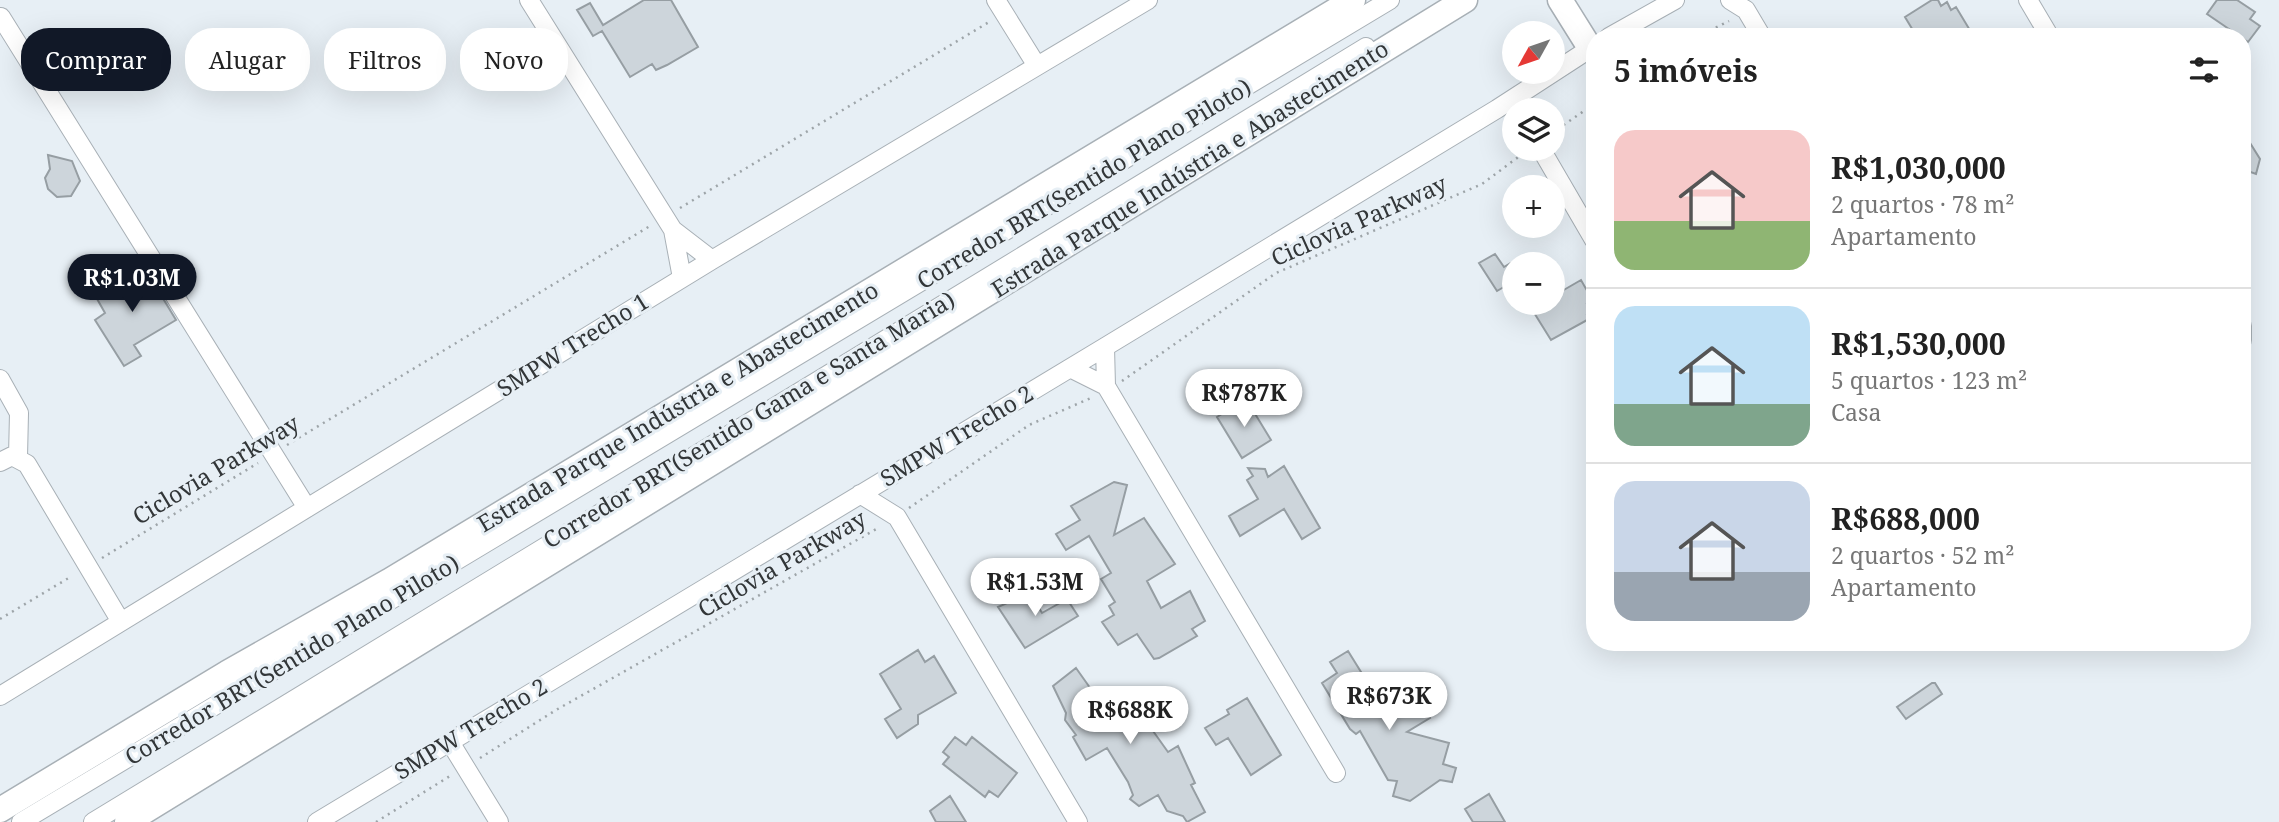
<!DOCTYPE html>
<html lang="pt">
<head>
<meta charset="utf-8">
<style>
	:root { --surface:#fff; --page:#f6f6f6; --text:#222; --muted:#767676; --line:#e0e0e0; --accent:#111827 }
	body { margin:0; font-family:"Noto Serif",serif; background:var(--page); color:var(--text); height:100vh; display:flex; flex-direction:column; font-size:26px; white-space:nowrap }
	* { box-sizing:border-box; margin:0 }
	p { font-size:23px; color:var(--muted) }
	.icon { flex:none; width:38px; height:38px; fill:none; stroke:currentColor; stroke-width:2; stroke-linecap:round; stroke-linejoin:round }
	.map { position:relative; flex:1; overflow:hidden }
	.side { position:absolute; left:1586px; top:28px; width:665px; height:623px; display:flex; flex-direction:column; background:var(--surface); border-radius:28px; box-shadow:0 7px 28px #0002 }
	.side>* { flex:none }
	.hud { position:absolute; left:21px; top:28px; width:665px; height:63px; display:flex; gap:14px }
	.needle { width:46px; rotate:230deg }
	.fabs { position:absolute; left:1502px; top:21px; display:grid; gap:14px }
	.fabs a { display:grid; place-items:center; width:63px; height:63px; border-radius:50%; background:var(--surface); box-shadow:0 7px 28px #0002; font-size:35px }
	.price { position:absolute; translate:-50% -60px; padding:0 16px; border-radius:24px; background:#fff; color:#222; font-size:23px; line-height:46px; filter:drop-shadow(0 2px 4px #0008) }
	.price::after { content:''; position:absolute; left:50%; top:42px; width:21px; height:16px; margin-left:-10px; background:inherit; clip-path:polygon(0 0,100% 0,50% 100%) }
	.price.on { background:var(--accent); color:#fff }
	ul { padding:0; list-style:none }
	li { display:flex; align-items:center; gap:21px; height:175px; padding:0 28px }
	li+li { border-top:2px solid var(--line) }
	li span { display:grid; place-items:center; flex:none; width:196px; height:140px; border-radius:21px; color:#555 }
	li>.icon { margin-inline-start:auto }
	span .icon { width:84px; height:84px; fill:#fffc; stroke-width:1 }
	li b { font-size:30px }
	h2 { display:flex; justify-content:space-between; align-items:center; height:84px; padding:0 28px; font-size:30px }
	.tag { padding:0 24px; border-radius:28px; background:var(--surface); box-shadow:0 7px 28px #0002; font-size:24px; line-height:63px }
	.tag.on { background:var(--accent); color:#fff }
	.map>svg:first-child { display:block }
	.building { fill:#cdd5db; stroke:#969ea3; stroke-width:2 }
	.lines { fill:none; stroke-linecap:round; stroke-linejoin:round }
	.minor-casing { stroke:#a8b0b6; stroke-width:20 }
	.highway-casing { stroke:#a8b0b6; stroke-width:27 }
	.path { stroke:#9ea5a9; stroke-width:2.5; stroke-dasharray:2 5; stroke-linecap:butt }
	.minor { stroke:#fff; stroke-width:18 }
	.highway { stroke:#fff; stroke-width:24 }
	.labels { text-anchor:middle; stroke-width:6; stroke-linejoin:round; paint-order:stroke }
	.street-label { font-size:23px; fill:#323638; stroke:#e7eff5 }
</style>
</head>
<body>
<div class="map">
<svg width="2279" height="822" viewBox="0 0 2279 822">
	<rect width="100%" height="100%" fill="#e7eff5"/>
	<path class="building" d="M644,0H671L698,47L667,65L656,70L652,64L630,77L602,31L593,36L577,10L590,3L603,25Z
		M1932,0H1938L1941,6L1947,2L1951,10L1956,7L1974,37H1917L1905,17Z
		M2217,0H2237L2255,12L2250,19L2260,26L2248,42L2207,14Z
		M2242,130L2260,159L2256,174L2242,169Z
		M48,155L72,161L80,181L71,196L57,197L48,189L45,178L50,169Z
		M1495,254L1504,267L1514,261V281L1497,291L1479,263Z
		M144,267L176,320L134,345L141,356L124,366L95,320L105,313L96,297Z
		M1552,275L1562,291L1581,280L1593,301L1587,304L1592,312L1587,315L1589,319L1551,340L1528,303H1552Z
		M1246,399L1271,440L1242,458L1217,417Z
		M1284,466L1320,528L1302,539L1284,509L1240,536L1229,516L1258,499L1247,480L1253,476L1248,468L1265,469L1268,477Z
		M1114,482L1127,485L1114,535L1144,518L1175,564L1147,581L1161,608L1190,591L1205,621L1192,629L1197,636L1159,658L1154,659L1137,634L1118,645L1102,622L1114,615L1109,606L1115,602L1101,579L1111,573L1089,536L1066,550L1056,534L1080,520L1071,506Z
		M1030,593L1042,613L1067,599L1078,616L1025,648L998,607Z
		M918,650L925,662L934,656L956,693L918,715V724L897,738L885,719L901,709L880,674Z
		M1348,651L1389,717L1418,699L1430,718L1407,732L1449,743L1443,764L1456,768L1452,782L1440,780L1410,801L1393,796L1397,781L1388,780L1360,731L1356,734L1350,729L1322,683L1337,673L1330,662Z
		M1076,668L1110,716L1142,695L1152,703L1163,722L1153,731L1168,752L1178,746L1195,783L1191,785L1205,812L1187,822L1183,816L1167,811L1158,795L1139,806L1130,799L1133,795L1128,782L1107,748L1086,760L1073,737L1076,735L1065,720L1066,713L1053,686Z
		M1932,683H1935L1942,694L1906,719L1897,707Z
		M1247,698L1281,755L1251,775L1228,738L1216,745L1205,728L1229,714L1227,710Z
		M955,737L966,745L972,737L1017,773L998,797L989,791L985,797L943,764L949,757L943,752Z
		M1489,794L1505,822H1473L1465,809Z
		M950,796L966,822H936L930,811Z"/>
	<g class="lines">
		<defs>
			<path id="minor" d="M529,0L673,230L712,260
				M996,0L1037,66
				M1730,0L1746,10L1762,37
				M2028,0L2050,37
				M1,17L307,508
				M1609,37L1675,0
				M1541,149L1594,240
				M673,230L682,278
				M2242,326V340
				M1105,347L1106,386
				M1070,368L1106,386L1336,773
				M0,379L19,413L18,457
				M0,462L12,456L27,464L121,622
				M860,494L897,517L1078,822
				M0,696L712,260L1148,0
				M450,742L499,822
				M21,822L1390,0
				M93,822L1366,47
				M317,822L1105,347L1497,109L1594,46"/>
			<path id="highway" d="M1560,0L1590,48
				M0,810L227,673L389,581L1353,0
				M127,822L1465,0"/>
		</defs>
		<use href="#minor" class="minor-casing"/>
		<use href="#highway" class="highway-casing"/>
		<path class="path" d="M1697,37L1729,21
			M1552,133L1594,104
			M680,208L989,22
			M1122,381L1276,273L1482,184L1525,152
			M287,445L650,226
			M909,508L1029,425L1091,398
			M102,558L258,463
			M0,619L72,576
			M480,758L556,710L880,527
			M376,822L450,776"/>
		<use href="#minor" class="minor"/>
		<use href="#highway" class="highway"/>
	</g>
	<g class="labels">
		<g class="street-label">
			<text transform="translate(1190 169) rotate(-32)" y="8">Estrada Parque Indústria e Abastecimento</text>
			<text transform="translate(1084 184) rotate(-31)" y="8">Corredor BRT(Sentido Plano Piloto)</text>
			<text transform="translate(1359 221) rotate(-24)" y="8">Ciclovia Parkway</text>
			<text transform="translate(573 345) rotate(-32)" y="8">SMPW Trecho 1</text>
			<text transform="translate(678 407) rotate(-31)" y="8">Estrada Parque Indústria e Abastecimento</text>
			<text transform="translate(749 420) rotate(-31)" y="8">Corredor BRT(Sentido Gama e Santa Maria)</text>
			<text transform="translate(957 436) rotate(-31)" y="8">SMPW Trecho 2</text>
			<text transform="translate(216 470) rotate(-31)" y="8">Ciclovia Parkway</text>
			<text transform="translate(782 564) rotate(-30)" y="8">Ciclovia Parkway</text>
			<text transform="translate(292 660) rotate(-31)" y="8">Corredor BRT(Sentido Plano Piloto)</text>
			<text transform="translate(471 729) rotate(-31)" y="8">SMPW Trecho 2</text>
		</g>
	</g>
</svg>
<div class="fabs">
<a><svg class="needle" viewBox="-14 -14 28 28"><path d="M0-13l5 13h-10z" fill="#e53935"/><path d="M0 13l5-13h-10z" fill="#767676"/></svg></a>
<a><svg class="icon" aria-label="layers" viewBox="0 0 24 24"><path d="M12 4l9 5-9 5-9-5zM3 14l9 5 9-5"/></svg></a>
<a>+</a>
<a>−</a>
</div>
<b class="price on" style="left:132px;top:314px">R$1.03M</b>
<b class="price" style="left:1244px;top:429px">R$787K</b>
<b class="price" style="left:1035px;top:618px">R$1.53M</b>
<b class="price" style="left:1389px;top:732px">R$673K</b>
<b class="price" style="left:1130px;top:746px">R$688K</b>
<div class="hud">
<a class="tag on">Comprar</a>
<a class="tag">Alugar</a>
<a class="tag">Filtros</a>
<a class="tag">Novo</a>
</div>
<section class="side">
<h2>5 imóveis<svg class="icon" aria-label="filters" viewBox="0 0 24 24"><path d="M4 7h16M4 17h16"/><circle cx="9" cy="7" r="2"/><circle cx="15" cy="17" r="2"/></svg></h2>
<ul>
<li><span style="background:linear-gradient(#f6c9c9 65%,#8fb573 0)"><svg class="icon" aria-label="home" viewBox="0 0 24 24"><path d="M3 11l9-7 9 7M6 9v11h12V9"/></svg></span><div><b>R$1,030,000</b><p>2 quartos · 78 m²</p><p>Apartamento</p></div></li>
<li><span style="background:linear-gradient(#bfe0f5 70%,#7fa58c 0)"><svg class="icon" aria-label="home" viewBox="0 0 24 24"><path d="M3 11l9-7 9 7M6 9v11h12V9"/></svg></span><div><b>R$1,530,000</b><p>5 quartos · 123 m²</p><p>Casa</p></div></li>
<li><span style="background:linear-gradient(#c9d6e8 65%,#9aa5b1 0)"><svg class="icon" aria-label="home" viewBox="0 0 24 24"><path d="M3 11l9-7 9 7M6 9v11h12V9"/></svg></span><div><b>R$688,000</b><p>2 quartos · 52 m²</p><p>Apartamento</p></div></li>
</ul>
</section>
</div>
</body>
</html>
